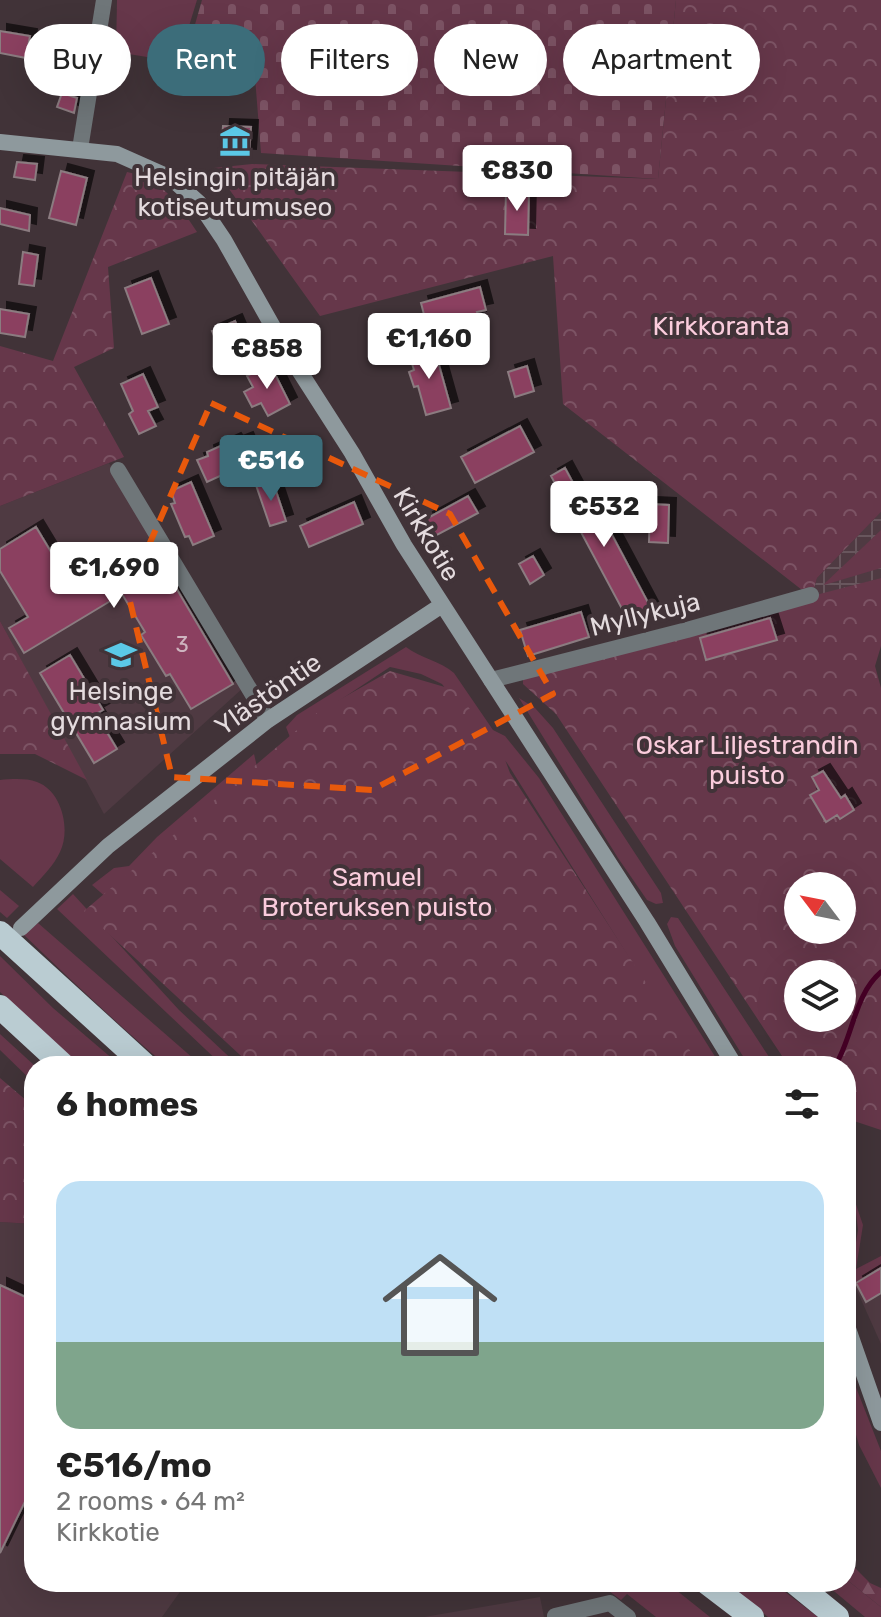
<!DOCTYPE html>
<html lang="en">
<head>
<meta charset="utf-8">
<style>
	:root { --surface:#fff; --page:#f6f6f6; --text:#222; --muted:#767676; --accent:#3c6d7a }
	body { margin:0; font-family:Rubik,sans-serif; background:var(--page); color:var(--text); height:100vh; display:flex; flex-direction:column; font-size:30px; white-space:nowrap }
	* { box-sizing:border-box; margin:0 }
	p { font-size:26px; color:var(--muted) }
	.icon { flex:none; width:44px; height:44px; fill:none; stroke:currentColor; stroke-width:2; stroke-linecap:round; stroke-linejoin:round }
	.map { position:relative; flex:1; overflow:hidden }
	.panel { position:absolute; left:24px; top:1056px; width:832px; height:536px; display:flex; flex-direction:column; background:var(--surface); border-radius:32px; box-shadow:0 8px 32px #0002 }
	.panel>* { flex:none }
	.top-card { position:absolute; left:24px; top:24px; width:834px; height:72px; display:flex; gap:16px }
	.needle { width:52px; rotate:302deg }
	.fabs { position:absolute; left:784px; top:872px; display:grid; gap:16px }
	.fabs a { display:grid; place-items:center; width:72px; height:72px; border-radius:50%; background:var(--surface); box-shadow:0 8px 32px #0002; font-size:40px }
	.price { position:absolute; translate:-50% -68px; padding:0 18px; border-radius:8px; background:#fff; color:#222; font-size:26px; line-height:52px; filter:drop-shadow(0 2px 4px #0008) }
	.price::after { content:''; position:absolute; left:50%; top:48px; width:24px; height:18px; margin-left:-12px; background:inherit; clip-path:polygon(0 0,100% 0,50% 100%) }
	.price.on { background:var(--accent); color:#fff }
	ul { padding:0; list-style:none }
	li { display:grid; align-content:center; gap:16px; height:424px; padding:0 32px }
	li span { display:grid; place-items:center; height:248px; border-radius:24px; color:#555 }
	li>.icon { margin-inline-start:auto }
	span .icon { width:144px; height:144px; fill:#fffc; stroke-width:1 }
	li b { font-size:34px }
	h2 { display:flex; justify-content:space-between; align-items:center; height:96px; padding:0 32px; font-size:34px }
	.chip { padding:0 28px; border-radius:36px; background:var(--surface); box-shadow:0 8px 32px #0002; font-size:28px; line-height:72px }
	.chip.on { background:var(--accent); color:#fff }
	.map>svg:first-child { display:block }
	.built { fill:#4f3a42 }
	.industrial { fill:url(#industrial-grid) }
	.green { fill:#66374a }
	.forest { fill:url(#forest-firs) }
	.cemetery { fill:url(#cemetery-stones) }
	.park { fill:url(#park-crowns); fill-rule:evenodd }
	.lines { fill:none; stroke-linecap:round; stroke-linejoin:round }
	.stream { stroke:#460026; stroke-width:5 }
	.building { fill:#8b4161; stroke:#8b7b80; stroke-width:2; filter:url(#shadow) }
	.street { stroke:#6f7679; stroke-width:16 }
	.secondary { stroke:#8e999d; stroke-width:16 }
	.highway { stroke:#baccd2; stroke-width:24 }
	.marked { fill:none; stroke:#e8590c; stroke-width:6; stroke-dasharray:16 10; stroke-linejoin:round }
	.labels { text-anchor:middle; stroke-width:8; stroke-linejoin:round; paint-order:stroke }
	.number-label { font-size:22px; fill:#ceb4bf }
	.poi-label { font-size:26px; fill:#e4dbde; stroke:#413338 }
	.park-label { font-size:26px; fill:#faccdc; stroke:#413338 }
	.street-label { font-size:26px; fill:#e4dbde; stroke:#413338 }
</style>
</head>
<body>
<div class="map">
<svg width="881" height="1617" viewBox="0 0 881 1617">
	<defs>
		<pattern id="industrial-grid" width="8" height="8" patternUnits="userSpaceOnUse" patternTransform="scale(2)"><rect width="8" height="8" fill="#4f3a42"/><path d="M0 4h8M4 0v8" fill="none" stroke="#68565d"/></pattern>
		<pattern id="forest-firs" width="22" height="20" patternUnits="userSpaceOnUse" patternTransform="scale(2)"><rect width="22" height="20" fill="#66374a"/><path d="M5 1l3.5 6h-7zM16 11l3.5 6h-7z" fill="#7c5364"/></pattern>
		<pattern id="cemetery-stones" width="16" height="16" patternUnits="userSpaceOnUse" patternTransform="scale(2)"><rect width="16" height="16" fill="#66374a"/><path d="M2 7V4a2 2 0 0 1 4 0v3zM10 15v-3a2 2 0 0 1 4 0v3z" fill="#7c5364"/></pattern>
		<pattern id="park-crowns" width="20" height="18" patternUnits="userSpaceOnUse" patternTransform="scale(2)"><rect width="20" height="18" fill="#66374a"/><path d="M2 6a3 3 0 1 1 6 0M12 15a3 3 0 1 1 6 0" fill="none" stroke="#7c5364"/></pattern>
		<filter id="shadow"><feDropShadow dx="7" dy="-7" stdDeviation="0" flood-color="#0009"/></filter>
	</defs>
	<rect width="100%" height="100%" fill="#413338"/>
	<path class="built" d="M109,463L243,688L104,814L0,621V506Z
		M0,1222L34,1224V1582H187L162,1617H0Z
		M881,1268V1344L854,1284Z
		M540,1597L544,1617H424Z"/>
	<path class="industrial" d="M881,512V578L812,597L817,578Z"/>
	<path class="green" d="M117,0H197L178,62L116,52Z
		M881,530V568L824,585L825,583Z
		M406,647C420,658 441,661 454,673L493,730L505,736L539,778L721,1066H697L507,763L466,716L442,684L421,674L390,667L322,712L298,1065L92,885L114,868L129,866L157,837L254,754L258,771L291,740L286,727L297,715Z
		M519,698L535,708L553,728L661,893L663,903L656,904L647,900L618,858Z
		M0,780C12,779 26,778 37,782C62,791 71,830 60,852C54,865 43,876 33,887L0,859Z
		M0,890L19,906L7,918L0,912Z
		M73,894L179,1010L239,1066H223L57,909Z
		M671,917L678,918L775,1066H749L675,946L667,924Z
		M38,923L202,1066H167C117,1024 71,980 24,935Z
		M0,956L53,1008L121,1066H80L0,992Z
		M0,1034L35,1066L34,1083L0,1050Z
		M846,1175L863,1225L856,1269L881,1256V1268L856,1283L854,1255L858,1230L856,1213L846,1187Z
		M846,1362L881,1451V1488L859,1445L846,1401Z
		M846,1579L881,1607V1617H865L823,1582H846Z
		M597,1582H666L710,1617H656L627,1594L621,1600Z
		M724,1582H772L818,1617H768Z"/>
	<path class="forest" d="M846,1559L870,1583L881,1588V1607L846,1579Z"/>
	<path class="cemetery" d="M202,0H676L658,179L261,153L255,77L184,63Z"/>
	<path class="park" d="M676,0H881V512L817,578L812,596L881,578V646L875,666L881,688V1130L854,1121L846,1126V1066L788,1065L556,714L523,684V679L811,597L563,404L553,256L320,316L214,168L252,164L658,179ZM798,886H842V930H798ZM798,974H842V1018H798Z
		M127,172C162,179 179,204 197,232L108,267L114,348L74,367L124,457L0,506V346L53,361Z
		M0,621L87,780L35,754H0Z
		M390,671L455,690L501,749L510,773L700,1066H252L84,911L318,712Z
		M0,1078L34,1107V1224L0,1222Z"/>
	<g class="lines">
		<path class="stream" d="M835,1066C853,1037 854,995 881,972"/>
	</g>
	<path class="building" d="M0,31L30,36L26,58L0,53Z
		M62,93L77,98L74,113L57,107Z
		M223,126L251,127L249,156L221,154Z
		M17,162L37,164L35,180L14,177Z
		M61,171L87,178L76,225L49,218Z
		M506,191H529L528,235L505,234Z
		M0,208L30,215L29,231L0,224Z
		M23,252L38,255L34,286L19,284Z
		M151,278L169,324L142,334L125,288Z
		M480,287L486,310L477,312L479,318L464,322L463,316L427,326L421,303Z
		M0,309L29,314L25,337L0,333Z
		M235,321L243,340L220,350L212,331Z
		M434,347L451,408L426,415L418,386L414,387L409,372L414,370L409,354Z
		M270,364L290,404L268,416L261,403L252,407L244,392L253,387L247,376Z
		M527,366L534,391L515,397L508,372Z
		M143,374L158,407L148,411L156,426L139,434L129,414L133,411L121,384Z
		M520,426L534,452L475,483L461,457Z
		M246,439L255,460L207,482L197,460L208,456L207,452L234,440L236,443Z
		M565,468L585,505L594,501L652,610L629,622L551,476Z
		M272,479L286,521L270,526L256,485Z
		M191,482L214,536L193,545L189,536L185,537L171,504L175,503L171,491Z
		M468,496L478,513L435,536L426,519Z
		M354,502L363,524L309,547L300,526Z
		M650,504L669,505L668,543L649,542Z
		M36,527L74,590L150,544L233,684L191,709L170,674L166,676L141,635L145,632L122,594L24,653L9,628L28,617L0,571V549Z
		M533,556L544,575L530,584L519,564Z
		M581,612L589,637L528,656L520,630Z
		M770,618L777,640L706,660L700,638Z
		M70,655L103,710L96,714L117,749L94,763L40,673Z
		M823,771L841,798L845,795L854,810L840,819L837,815L826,822L810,795L819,790L812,777Z
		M881,1268V1293L866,1302L856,1283Z
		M0,1285L34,1301V1483L0,1553Z"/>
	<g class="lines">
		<path class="street" d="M80,149L104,0
			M118,470L268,720
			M491,680L687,630L811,595
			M555,1616L610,1603L628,1617"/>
		<path class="secondary" d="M0,142L117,154L171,178L199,203L224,240L286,350L352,453L404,545L647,922L735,1066
			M21,928L108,846L268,720L442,605
			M846,1323L881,1423"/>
		<path class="highway" d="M0,933L146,1066
			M0,1007L64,1066
			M706,1582L752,1617
			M794,1582L837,1617"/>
	</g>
	<path class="marked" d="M211,403L450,514L553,694L372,790L172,777L128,593Z"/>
	<defs>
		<symbol id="museum-bare" viewBox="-9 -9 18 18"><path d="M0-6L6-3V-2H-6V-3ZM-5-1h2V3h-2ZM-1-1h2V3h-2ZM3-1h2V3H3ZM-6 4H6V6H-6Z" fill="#5bc8e6" stroke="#413338" stroke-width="2.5" paint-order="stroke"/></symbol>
		<symbol id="school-bare" viewBox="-9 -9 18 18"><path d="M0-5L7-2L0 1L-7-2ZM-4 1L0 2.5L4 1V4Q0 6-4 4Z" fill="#5bc8e6" stroke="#413338" stroke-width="2.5" paint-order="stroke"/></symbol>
	</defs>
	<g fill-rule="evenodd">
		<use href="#museum-bare" x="213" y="119" width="44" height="44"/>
		<use href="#school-bare" x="99" y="633" width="44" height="44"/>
	</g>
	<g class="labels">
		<g class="number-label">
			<text x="182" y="652">3</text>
		</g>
		<g class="poi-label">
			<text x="235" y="186">Helsingin pitäjän<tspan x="235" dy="30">kotiseutumuseo</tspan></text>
			<text x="121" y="700">Helsinge<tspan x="121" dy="30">gymnasium</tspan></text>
		</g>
		<g class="park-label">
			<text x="721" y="335">Kirkkoranta</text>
			<text x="747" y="754">Oskar Liljestrandin<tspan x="747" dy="30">puisto</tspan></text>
			<text x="377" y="886">Samuel<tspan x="377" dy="30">Broteruksen puisto</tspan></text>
		</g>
		<g class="street-label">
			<text transform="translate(427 534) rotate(59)" y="9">Kirkkotie</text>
			<text transform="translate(645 614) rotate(-14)" y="9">Myllykuja</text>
			<text transform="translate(268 694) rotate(-35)" y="9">Ylästöntie</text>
		</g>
	</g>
</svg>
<div class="fabs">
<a><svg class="needle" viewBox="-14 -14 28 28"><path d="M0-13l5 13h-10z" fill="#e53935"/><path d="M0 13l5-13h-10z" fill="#767676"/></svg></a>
<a><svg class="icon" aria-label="layers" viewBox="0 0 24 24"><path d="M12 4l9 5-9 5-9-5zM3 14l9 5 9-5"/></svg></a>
</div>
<b class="price" style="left:517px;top:213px">€830</b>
<b class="price" style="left:429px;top:381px">€1,160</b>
<b class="price" style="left:267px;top:391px">€858</b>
<b class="price on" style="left:271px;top:503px">€516</b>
<b class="price" style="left:604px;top:549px">€532</b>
<b class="price" style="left:114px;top:610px">€1,690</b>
<div class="top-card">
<a class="chip">Buy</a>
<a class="chip on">Rent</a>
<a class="chip">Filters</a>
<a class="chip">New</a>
<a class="chip">Apartment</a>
</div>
<section class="panel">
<h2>6 homes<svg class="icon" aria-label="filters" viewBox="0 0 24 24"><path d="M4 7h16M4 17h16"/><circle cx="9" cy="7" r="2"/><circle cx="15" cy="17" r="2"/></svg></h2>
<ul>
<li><span style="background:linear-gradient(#bfe0f5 65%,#7fa58c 0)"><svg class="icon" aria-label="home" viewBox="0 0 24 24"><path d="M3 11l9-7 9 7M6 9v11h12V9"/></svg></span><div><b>€516/mo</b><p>2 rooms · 64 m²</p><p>Kirkkotie</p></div></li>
</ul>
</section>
</div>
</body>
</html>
